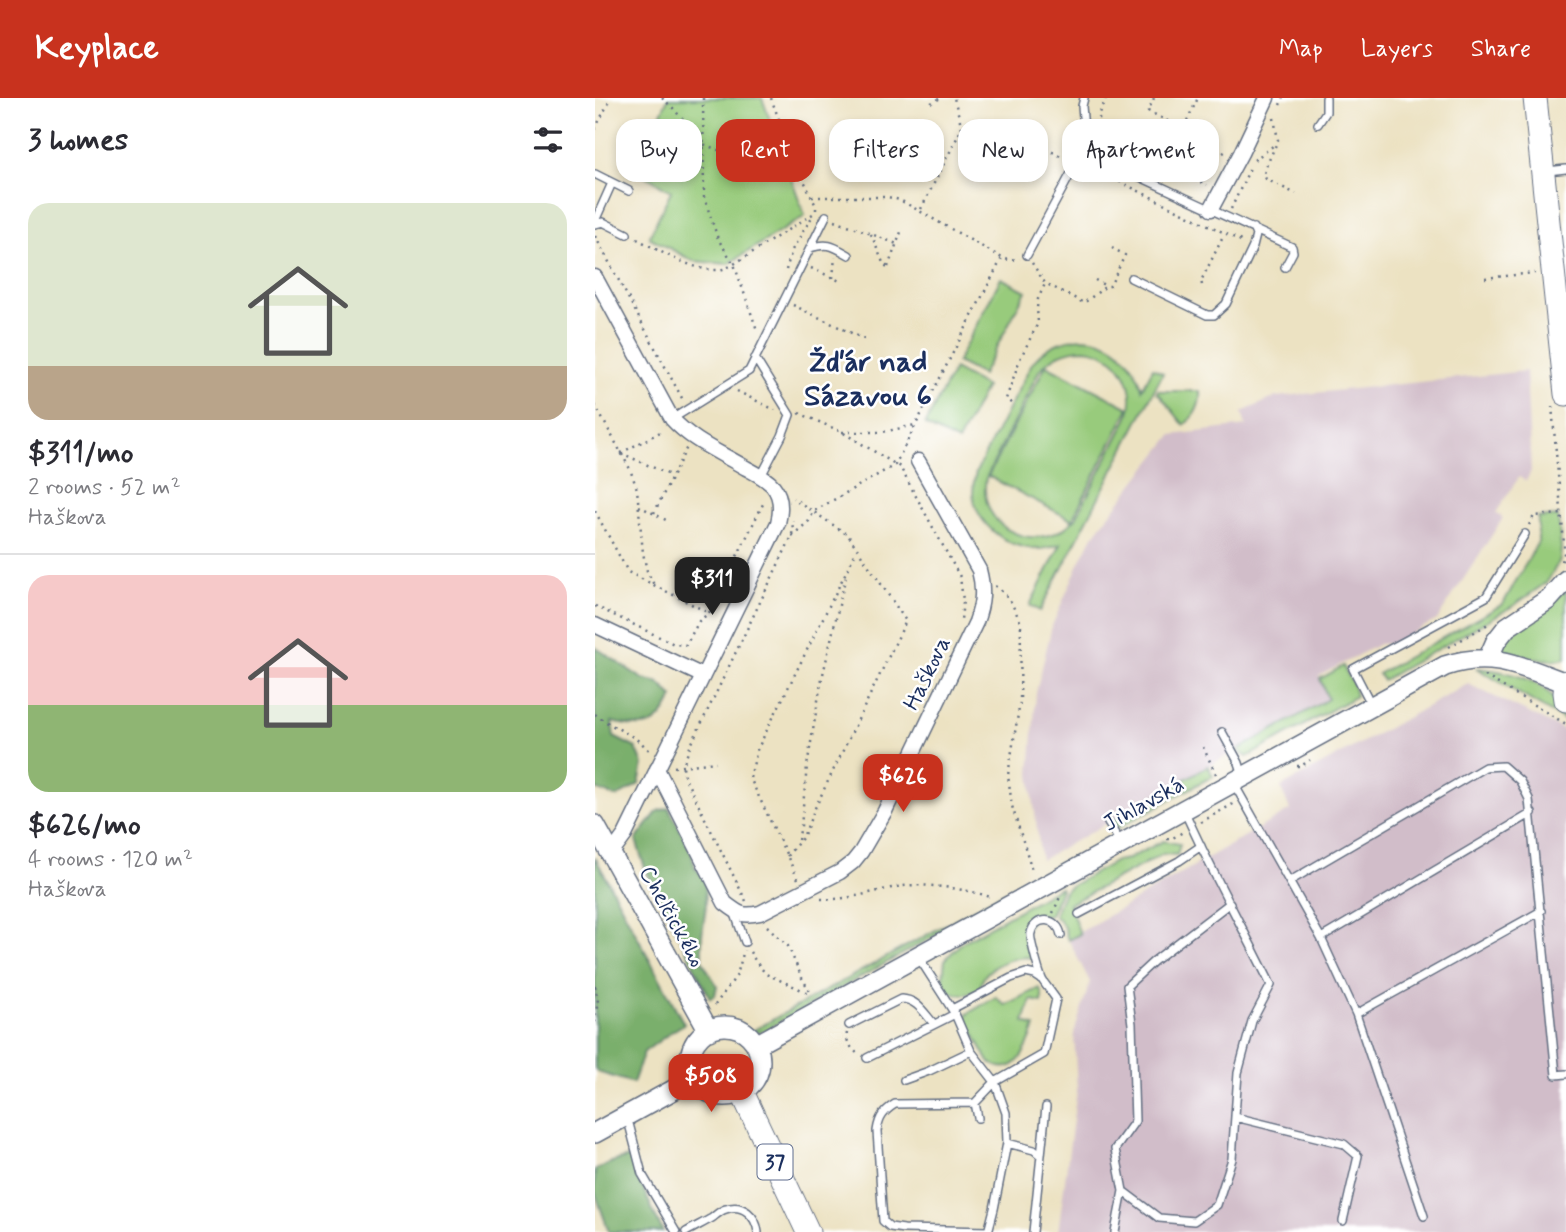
<!DOCTYPE html>
<html lang="en">
<head>
<meta charset="utf-8">
<style>
	:root { --surface:#fff; --page:#f2f2f3; --text:#2b2b33; --muted:#7c7c81; --line:#e1e1e2; --accent:#c8321e }
	body { margin:0; font-family:Mynerve,sans-serif; background:var(--page); color:var(--text); height:100vh; display:flex; flex-direction:column; font-size:26px; white-space:nowrap }
	* { box-sizing:border-box; margin:0 }
	p { font-size:23px; color:var(--muted) }
	.icon { flex:none; width:38px; height:38px; fill:none; stroke:currentColor; stroke-width:2; stroke-linecap:round; stroke-linejoin:round }
	.map { position:relative; flex:1; overflow:hidden }
	.sheet { display:flex; flex-direction:column; background:var(--surface); width:595px }
	.sheet>* { flex:none }
	.top-card { position:absolute; left:21px; top:21px; width:665px; height:63px; display:flex; gap:14px }
	.price { position:absolute; translate:-50% -60px; padding:0 16px; border-radius:14px; background:var(--accent); color:#fff; font-size:23px; line-height:46px; filter:drop-shadow(0 2px 4px #0008) }
	.price::after { content:''; position:absolute; left:50%; top:42px; width:21px; height:16px; margin-left:-10px; background:inherit; clip-path:polygon(0 0,100% 0,50% 100%) }
	.price.on { background:#222; color:#fff }
	ul { padding:0; list-style:none }
	li { display:grid; align-content:center; gap:14px; height:371px; padding:0 28px }
	li+li { border-top:2px solid var(--line) }
	li span { display:grid; place-items:center; height:217px; border-radius:21px; color:#555 }
	li>.icon { margin-inline-start:auto }
	span .icon { width:126px; height:126px; fill:#fffc; stroke-width:1 }
	li b { font-size:30px }
	h2 { display:flex; justify-content:space-between; align-items:center; height:84px; padding:0 28px; font-size:30px }
	.tag { padding:0 24px; border-radius:21px; background:var(--surface); box-shadow:0 4px 10px #0003; font-size:24px; line-height:63px }
	.tag.on { background:var(--accent); color:#fff }
	header { display:flex; align-items:center; gap:42px; box-sizing:border-box; height:98px; padding:0 35px; background:var(--accent); color:#fff }
	header strong { font-size:33px }
	nav { display:flex; gap:38px; margin-inline-start:auto; font-size:24px }
	main { display:flex; flex:1; min-height:0 }
	.map>svg:first-child { display:block }
	.industrial { fill:#d1bdc9 }
	.green { fill:#98cb7c; stroke:#5a7d6d; stroke-width:2; fill-rule:evenodd }
	.forest { fill:#7aaf6c; stroke:#4a6f65; stroke-width:2 }
	.lines { fill:none; stroke-linecap:round; stroke-linejoin:round }
	.lane-casing { stroke:#646e81; stroke-width:10 }
	.street-casing { stroke:#646e81; stroke-width:17 }
	.secondary-casing { stroke:#646e81; stroke-width:22 }
	.primary-casing { stroke:#646e81; stroke-width:25 }
	.path { stroke:#646e81; stroke-width:2.5; stroke-dasharray:2 5; stroke-linecap:butt }
	.lane { stroke:#fff; stroke-width:7 }
	.street { stroke:#fff; stroke-width:14 }
	.secondary { stroke:#fff; stroke-width:19 }
	.primary { stroke:#fff; stroke-width:23 }
	.labels { text-anchor:middle; stroke-width:5; stroke-linejoin:round; paint-order:stroke }
	.shield { fill:#fff; stroke:#5f6d8e; stroke-width:2 }
	.shield-label { font-size:21px; font-weight:bold; fill:#1b2f5e }
	.street-label { font-size:23px; fill:#1b2f5e; stroke:#fff }
	.district-label { font-size:30px; font-weight:bold; fill:#1b2f5e; stroke:#fff }
</style>
</head>
<body>
<header>
<strong>Keyplace</strong>
<nav><a>Map</a><a>Layers</a><a>Share</a></nav>
</header>
<main>
<section class="sheet">
<h2>3 homes<svg class="icon" aria-label="filters" viewBox="0 0 24 24"><path d="M4 7h16M4 17h16"/><circle cx="9" cy="7" r="2"/><circle cx="15" cy="17" r="2"/></svg></h2>
<ul>
<li><span style="background:linear-gradient(#dfe7d0 75%,#b9a48a 0)"><svg class="icon" aria-label="home" viewBox="0 0 24 24"><path d="M3 11l9-7 9 7M6 9v11h12V9"/></svg></span><div><b>$311/mo</b><p>2 rooms · 52 m²</p><p>Haškova</p></div></li>
<li><span style="background:linear-gradient(#f6c9c9 60%,#8fb573 0)"><svg class="icon" aria-label="home" viewBox="0 0 24 24"><path d="M3 11l9-7 9 7M6 9v11h12V9"/></svg></span><div><b>$626/mo</b><p>4 rooms · 120 m²</p><p>Haškova</p></div></li>
</ul>
</section>
<div class="map">
<svg width="971" height="1134" viewBox="0 0 971 1134">
	<rect width="100%" height="100%" fill="#fff"/>
	<filter id="ink" filterUnits="userSpaceOnUse"><feTurbulence type="fractalNoise" baseFrequency=".0143" numOctaves="2"/><feDisplacementMap in="SourceGraphic" scale="14" xChannelSelector="R" yChannelSelector="G"/><feConvolveMatrix kernelMatrix="1 2 1 2 8 2 1 2 1" color-interpolation-filters="sRGB"/></filter>
	<filter id="wash" filterUnits="userSpaceOnUse"><feTurbulence type="fractalNoise" baseFrequency=".00686" numOctaves="4" result="noise"/><feDisplacementMap in="SourceGraphic" scale="28" xChannelSelector="R" yChannelSelector="G"/><feGaussianBlur stdDeviation="1.57" result="paint"/><feColorMatrix in="noise" values="0 0 0 0 0 0 0 0 0 0 0 0 0 0 0 0 0 1.4 0 .05"/><feComposite in="paint" operator="in"/></filter>
	<g filter="url(#wash)">
		<rect width="100%" height="100%" fill="#ece2c2"/>
		<path class="industrial" d="M931,273L936,373L931,383L924,379L901,415L908,420L842,522L796,546H784L724,578L733,601L446,762L435,676L441,595L457,528L482,470L498,438L577,337L651,328L647,314L681,299Z
			M873,586L971,633V1134H463L482,992L479,935L495,884L473,841L695,712L686,689Z"/>
		<path class="green" d="M73,0H167L210,118L133,166L98,163L54,139L76,93L41,72Z
			M406,180L431,193L387,277L362,264Z
			M488,240C518,241 540,262 547,291L558,270L568,275L445,513L435,507L466,446C457,449 449,452 439,451C411,449 381,426 378,396C378,389 379,381 381,374L436,267C449,249 466,241 488,240ZM490,251C524,254 544,287 533,319L481,420C446,460 381,433 391,380L444,273C456,258 471,251 490,251Z
			M451,267L534,310L477,422L393,378Z
			M359,271L391,289L363,344L330,327Z
			M563,292L567,293H605C606,307 600,318 589,327L565,297L562,295Z
			M963,418L966,450L965,462L952,484L918,508L788,582L783,576L908,506L943,444V420Z
			M971,492V560C949,566 927,556 906,551L911,539Z
			M748,568L758,586L761,598L652,659L643,652L733,601L725,581Z
			M881,570C904,572 942,579 957,599C962,605 966,616 971,623Z
			M613,668L618,678L523,730L517,723Z
			M568,743L585,746L582,757L568,756L474,806L485,836L473,842C469,831 469,824 459,818L469,793L476,788L521,763L533,761Z
			M457,773L166,934L150,937L439,778Z
			M465,789L466,791L455,817C440,815 427,827 431,843C432,849 436,855 438,860C423,857 402,864 391,876C387,881 386,887 384,892C372,896 364,900 352,892L348,880L350,862L366,845Z
			M444,890L447,895V904L436,902L429,924L440,929C433,949 421,983 394,964L371,921L372,916L401,899L410,907Z"/>
		<path class="forest" d="M0,549L48,581L64,585L78,599C63,633 49,631 17,624L19,639L41,650L48,666L44,686L22,699L0,691Z
			M74,710L96,753L100,770L110,780L111,807L107,837V862L122,888L120,897L115,900L50,770L41,742L63,713Z
			M0,759L89,926L76,934L49,954L38,985L2,974L0,970Z
			M34,1059L63,1124L68,1134H14L0,1094V1072L17,1064Z"/>
	</g>
	<g filter="url(#ink)">
		<g class="lines">
			<defs>
				<path id="lane" d="M723,26L731,14V0
					M491,54L697,149L698,154L690,169
					M952,73L971,71
					M0,76L34,93
					M0,123L17,85
					M0,126L8,124L32,136
					M215,150C233,144 238,148 254,157
					M432,157L481,66L491,54L487,8L489,0
					M536,180L612,217H619L631,206L658,149L661,137L658,130
					M160,260L195,317L187,338L166,378
					M77,321L154,273L231,118
					M776,606L758,571L891,499L930,436
					M627,634L644,665L648,677
					M638,684L726,840L761,916L829,1118
					M589,712C615,771 647,828 676,887L657,923L643,975L637,1061L622,1107L599,1123L564,1120L528,1093L520,1051L540,1023L537,926L532,888L559,863L635,805
					M513,725L526,745
					M695,783L890,669L908,668L925,683L934,701L961,977L971,976
					M139,813L150,844
					M484,816L584,763L606,748
					M726,840L937,715
					M324,860L360,916L376,953L400,984L411,1015L412,1045L399,1111L393,1134
					M357,911L416,880L431,875L440,877L446,881
					M761,916L946,813
					M254,927L306,901C322,901 329,915 339,926
					M272,960L360,916
					M309,982L334,973L376,953
					M380,1005L383,1020
					M32,1018L47,1076L81,1134
					M640,1019L749,1046L763,1058L748,1123
					M412,1045L439,1052L445,1057
					M393,1133L309,1131L295,1129L288,1123L282,1033C284,1019 289,1013 300,1006L380,1005L400,984L449,956L461,901C457,895 452,889 448,883C445,878 434,840 436,835C440,817 463,819 466,837
					M91,1134C100,1129 108,1125 117,1120C121,1117 126,1112 131,1111C148,1105 161,1118 163,1134
					M438,1134L451,1009
					M520,1134L528,1093"/>
				<path id="street" d="M616,111L646,55L672,0
					M0,179L77,321C97,343 126,355 151,370C160,375 171,380 178,388C187,399 186,413 183,425L30,737L16,756
					M0,527L108,578
					M62,671L130,805C144,816 148,819 165,815L245,774L258,764L266,754L290,713L381,524C388,505 389,491 384,472L323,363"/>
				<path id="secondary" d="M893,561L901,543L912,529L954,501L971,482
					M0,727L114,933
					M95 963a35 35 0 1 1 70 0a35 35 0 1 1-70 0Z
					M161,947L850,568C896,552 928,569 971,585
					M0,1035L100,980"/>
				<path id="primary" d="M940,0L971,296
					M971,584L970,595L971,602
					M147,994L213,1134"/>
			</defs>
			<use href="#lane" class="lane-casing"/>
			<use href="#street" class="street-casing"/>
			<use href="#secondary" class="secondary-casing"/>
			<use href="#primary" class="primary-casing"/>
			<path class="path" d="M67,0L78,10L108,46L141,59L187,67L197,72L207,80
				M108,0L109,99L123,141L139,166L162,232
				M176,0L197,57L221,108V114
				M511,0L503,17C508,31 516,41 521,56
				M559,0L553,13L588,31L603,0
				M336,5L346,0
				M685,7L688,0
				M679,20L683,42L670,71L669,77L671,81L701,96
				M367,30L379,34
				M0,31L16,0
				M420,34L473,62
				M500,39L506,26
				M535,62L540,52L612,87
				M659,62L678,48
				M492,70L509,76L650,145
				M593,78L600,75L631,53
				M217,99H293L305,102L407,160L414,162L425,161
				M326,111L367,30L359,0
				M636,111L655,70
				M240,122L302,146
				M276,136L289,167L293,169
				M0,138L88,302
				M42,141C63,152 104,177 128,171C132,170 135,168 139,166L221,114
				M437,165L450,185L489,205L511,188H515L530,157L517,150
				M293,169L306,134
				M216,170L245,183
				M191,172L197,152L217,119
				M238,180L240,159
				M890,180L940,175
				M500,182L511,188
				M607,187L606,183L629,137
				M198,207L271,242
				M142,293L180,312
				M416,305L411,301L425,261L443,225L442,210L443,201L450,186
				M0,307L35,371L42,391L48,455L52,473L60,489
				M957,308L969,446V455L966,468
				M204,315L247,334L305,369L365,479L368,502L366,522
				M247,334H288L320,327
				M26,355L77,378
				M26,355L69,332
				M44,408L71,422
				M0,413L33,474L114,515
				M59,415L92,349
				M934,427L939,418L966,416
				M197,438L214,423L219,413L300,367L407,160
				M400,488L410,496L416,504L426,525L425,604L413,677L417,708L438,775
				M0,508L79,546L91,547L104,523L114,515L169,404
				M854,549L893,526
				M890,578L971,626
				M0,616C20,632 37,634 56,654
				M608,649L621,676
				M702,668H706L715,662
				M79,669L121,664
				M606,724L640,705
				M572,741H576L588,734
				M203,742L206,728L212,668L226,585L251,477
				M192,758L208,739L220,710L311,523L253,437L198,400
				M203,781L155,680L162,652L262,452
				M226,801C254,803 280,792 308,788C330,785 373,791 395,799
				M151,803L89,678L88,667L95,649L197,438L198,422
				M458,815L465,799
				M172,828L193,848L207,880L217,897
				M155,854L161,864L171,876L216,896
				M0,888L3,901L0,924
				M120,907L142,877L149,852
				M128,925L139,926L153,932L155,931
				M252,935C250,943 257,951 263,956
				M91,967L93,954L99,940"/>
			<use href="#lane" class="lane"/>
			<use href="#street" class="street"/>
			<use href="#secondary" class="secondary"/>
			<use href="#primary" class="primary"/>
		</g>
	</g>
	<g class="labels">
		<rect class="shield" x="162.5" y="1046.5" width="35" height="35" rx="5"/>
		<g class="shield-label">
			<text x="180" y="1071">37</text>
		</g>
		<g class="street-label">
			<text transform="translate(331 575) rotate(-64)" y="8">Haškova</text>
			<text transform="translate(548 705) rotate(-29)" y="8">Jihlavská</text>
			<text transform="translate(78 818) rotate(61)" y="8">Chelčického</text>
		</g>
		<g class="district-label">
			<text x="273" y="273">Žďár nad<tspan x="273" dy="34">Sázavou 6</tspan></text>
		</g>
	</g>
</svg>
<b class="price on" style="left:117px;top:519px">$311</b>
<b class="price" style="left:308px;top:716px">$626</b>
<b class="price" style="left:116px;top:1016px">$508</b>
<div class="top-card">
<a class="tag">Buy</a>
<a class="tag on">Rent</a>
<a class="tag">Filters</a>
<a class="tag">New</a>
<a class="tag">Apartment</a>
</div>
</div>
</main>
</body>
</html>
